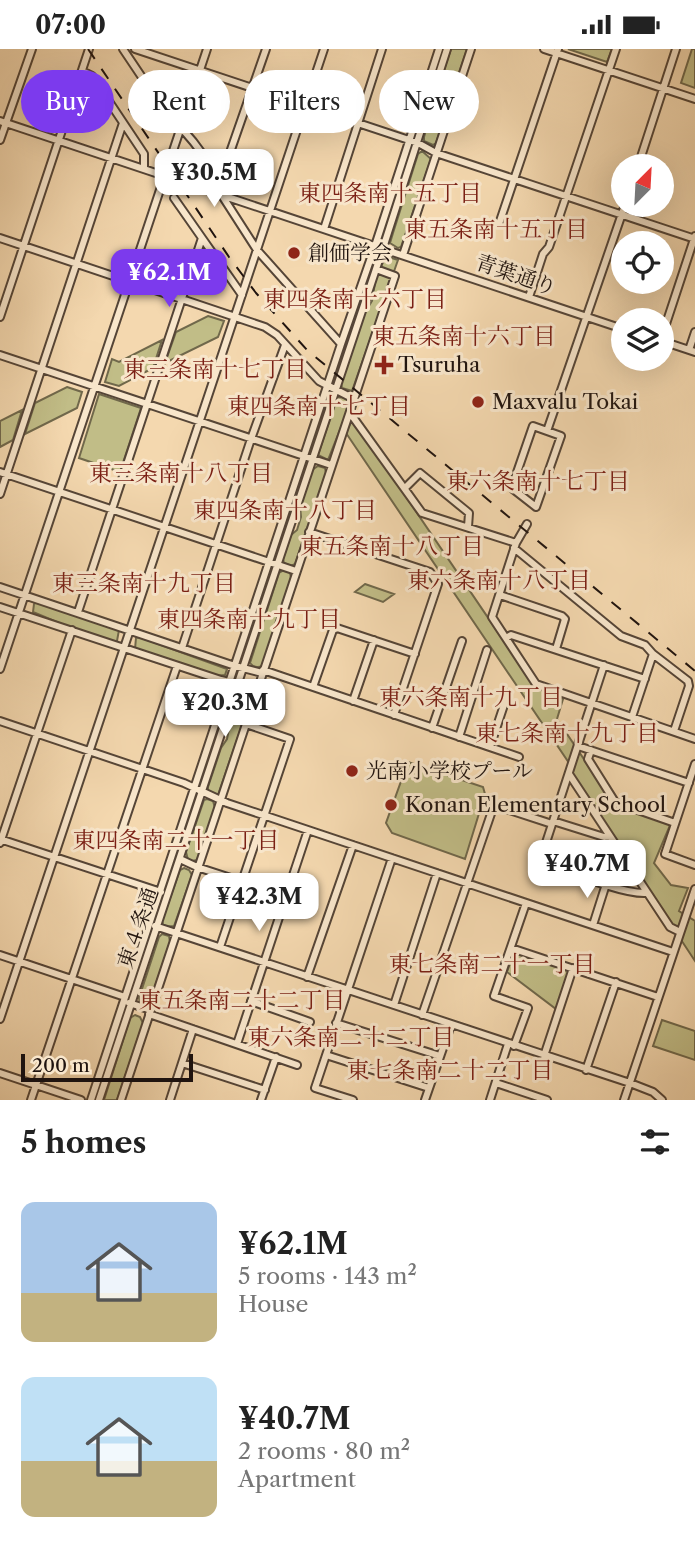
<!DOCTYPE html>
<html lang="en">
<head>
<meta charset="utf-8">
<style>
	:root { --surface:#fff; --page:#f6f6f6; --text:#222; --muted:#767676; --accent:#7c3aed }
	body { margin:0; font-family:"Libre Caslon Text","Noto Serif JP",serif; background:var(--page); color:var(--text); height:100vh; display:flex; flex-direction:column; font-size:26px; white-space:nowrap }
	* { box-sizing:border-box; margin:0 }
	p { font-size:23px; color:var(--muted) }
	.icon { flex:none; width:38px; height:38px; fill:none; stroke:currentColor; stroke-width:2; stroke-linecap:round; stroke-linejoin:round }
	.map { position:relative; height:1051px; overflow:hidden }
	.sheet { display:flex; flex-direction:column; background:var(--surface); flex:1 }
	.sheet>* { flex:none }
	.top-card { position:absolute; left:21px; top:21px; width:654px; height:63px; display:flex; gap:14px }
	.needle { width:46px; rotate:24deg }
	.fabs { position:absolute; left:611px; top:105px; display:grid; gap:14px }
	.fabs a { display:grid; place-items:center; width:63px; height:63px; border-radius:50%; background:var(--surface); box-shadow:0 7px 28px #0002; font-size:35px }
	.scale { position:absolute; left:21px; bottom:18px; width:172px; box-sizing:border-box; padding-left:7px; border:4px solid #20140f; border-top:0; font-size:19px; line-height:24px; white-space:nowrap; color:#20140f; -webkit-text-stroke:5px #f8e6cb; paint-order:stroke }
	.price { position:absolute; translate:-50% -60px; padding:0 16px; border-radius:14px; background:#fff; color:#222; font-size:23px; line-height:46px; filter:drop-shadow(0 2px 4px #0008) }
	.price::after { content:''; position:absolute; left:50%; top:42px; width:21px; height:16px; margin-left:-10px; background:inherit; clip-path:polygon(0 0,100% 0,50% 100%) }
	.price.active { background:var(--accent); color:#fff }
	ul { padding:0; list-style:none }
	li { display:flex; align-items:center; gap:21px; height:175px; padding:0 21px }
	li span { display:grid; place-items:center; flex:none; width:196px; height:140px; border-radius:14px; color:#555 }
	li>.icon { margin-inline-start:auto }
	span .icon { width:84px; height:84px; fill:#fffc; stroke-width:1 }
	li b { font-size:30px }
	h2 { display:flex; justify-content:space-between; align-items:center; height:84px; padding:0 21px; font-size:30px }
	.pill { padding:0 24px; border-radius:32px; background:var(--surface); box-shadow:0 7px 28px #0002; font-size:24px; line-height:63px }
	.pill.active { background:var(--accent); color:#fff }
	.status { display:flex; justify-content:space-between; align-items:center; height:49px; padding:0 35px; background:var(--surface); direction:ltr }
	.status svg { height:19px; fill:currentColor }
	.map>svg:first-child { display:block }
	.green { fill:#c1bd87; stroke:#70684b; stroke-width:2 }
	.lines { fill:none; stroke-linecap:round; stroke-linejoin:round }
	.minor-casing { stroke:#554537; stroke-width:10 }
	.minor { stroke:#f8e6cb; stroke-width:6 }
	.rail { stroke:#20140f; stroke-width:2; stroke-dasharray:12 12; stroke-linecap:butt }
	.poi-dot { fill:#8f2418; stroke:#f8e6cb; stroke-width:2.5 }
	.labels { text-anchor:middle; stroke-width:6; stroke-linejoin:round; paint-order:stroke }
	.poi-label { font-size:21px; fill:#20140f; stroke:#f8e6cb; text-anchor:start }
	.street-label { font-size:21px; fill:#20140f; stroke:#f8e6cb }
	.neighbourhood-label { font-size:23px; fill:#7a1f14; stroke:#f8e6cb }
</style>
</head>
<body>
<div class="status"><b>07:00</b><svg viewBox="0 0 49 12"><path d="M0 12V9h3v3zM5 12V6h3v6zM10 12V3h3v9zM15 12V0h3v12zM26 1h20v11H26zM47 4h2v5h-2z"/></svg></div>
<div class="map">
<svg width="695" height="1051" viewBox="0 0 695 1051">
	<rect width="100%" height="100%" fill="#f4d8af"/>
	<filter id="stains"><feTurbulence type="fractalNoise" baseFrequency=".00286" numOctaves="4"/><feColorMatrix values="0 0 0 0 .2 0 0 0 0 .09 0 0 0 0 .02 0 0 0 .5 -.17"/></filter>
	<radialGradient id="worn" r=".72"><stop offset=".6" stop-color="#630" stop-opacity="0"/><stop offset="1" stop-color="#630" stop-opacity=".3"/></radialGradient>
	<path class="green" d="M451,0H467L436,94L433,96L424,92V88L436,48L441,42L446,26L444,21Z
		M568,0H612L607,13Z
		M692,0H695V39L681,34Z
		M422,102L431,110L401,198L398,199L390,194L393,184L418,105Z
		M386,207L398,211L352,342L342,339L341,335L364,265L372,252L376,228Z
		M208,267L224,272L218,288L165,314L176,283Z
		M162,291L153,319L119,337L105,333L112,310L119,313Z
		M67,338L82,343L77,359L25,385L35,354Z
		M99,345L141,359L120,423L79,409Z
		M342,348L347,350L350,355L328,411L318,406L337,349Z
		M22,361L13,391L0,398V372Z
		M351,373L356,374L535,638L563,650L557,670L614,755L671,774L654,814L671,836L688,839L679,862L695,872V912L572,725L569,714L346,384Z
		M318,417L325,419L326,424L295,515L291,517L284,514L283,510L291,486L297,481L301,468L300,457L312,421Z
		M284,521L290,523L291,529L262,617C258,619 253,618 250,614L279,524Z
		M365,535L394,545L383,553L355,543Z
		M37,553L119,581L117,592L114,593L64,576L33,563L34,555Z
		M139,588L227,620L225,626L216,627L135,600L136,589Z
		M242,637L252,640L253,644L218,746L208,742V738L221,699L227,690L232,664Z
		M408,713L483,738L485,745L465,810L392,784L386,774Z
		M207,750L213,752L215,759L197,811L192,812L188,811L186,803L204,751Z
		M184,819L189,821L192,826L174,877L164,878L162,872L180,821Z
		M162,885L169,887L170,893L149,955L140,954L139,949L159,888Z
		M514,903L569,921L556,960L507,923Z
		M135,966L140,968L143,974L117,1051H104L130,969Z
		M662,971L695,982V1011L653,997Z"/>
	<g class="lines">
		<defs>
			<path id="minor" d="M123,0L170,70C189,83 218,122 221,145L257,201L341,295
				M135,0L418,94L436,104L695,190
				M544,0L695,50
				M82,22L92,27L144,105V120
				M0,72L623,280
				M0,91L32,0
				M638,117L676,0
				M219,135L266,0
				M499,175L558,0
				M324,180L382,0
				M0,189L265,278L277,286L319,332L354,350
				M202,189L242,246
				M403,206L471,0
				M529,248L543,205L549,198L616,0
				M0,268L89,0
				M662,287L695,187
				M662,292L695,303
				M689,301L695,283
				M0,306L331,416
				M350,364L422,464L516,494
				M533,377L561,387L536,458L513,440V435Z
				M547,382L625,156
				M0,423L296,522
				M405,439L420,424L469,464L468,478
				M0,445L123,74
				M527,475L516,494L492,568L536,635L695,690
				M309,483L430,523L438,535L394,666
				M514,499L621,587L645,596L653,605
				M0,538L235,617L262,624
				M500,546L562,567L565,570L556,600
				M0,558L221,631L258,640
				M78,563L202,189L174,149
				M506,589L511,586L645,630
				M182,599L251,390L285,296
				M604,616L540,812C566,821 622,846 647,844
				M0,620L207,0
				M263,621L519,708
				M313,638L334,578L415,605
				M353,652L374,591
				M632,668L653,605L688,632L689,637L674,682
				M0,672L184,734L227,754L673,903
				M432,679L462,592
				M459,688L487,601
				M578,697L689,734
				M490,698L508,644
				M591,701L588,710L615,753L675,774
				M695,715L665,805L695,816
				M569,725L670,878L680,883
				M553,772L604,788L610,787
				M0,790L161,843
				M0,794L72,581
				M180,810L197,818L286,847
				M593,876L606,835
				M155,877L630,1034L653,1043L662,1051
				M220,898L290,690L246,675
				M511,899L658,948
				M0,906L125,948
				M307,928L353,796
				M251,952L310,973
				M129,954L151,961
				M394,956L437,824
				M149,965L297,1016
				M422,966L494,756L552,775
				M0,970L324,0
				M336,974L440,1007
				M237,995L308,781
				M514,997L528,959L494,947L526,854
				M326,1006L429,1039
				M544,1007L573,919
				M182,1014L265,1041
				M586,1021L616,933
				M0,1024L81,1051
				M496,1034L547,1051
				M31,1051L177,617
				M91,1051L341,295L375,197L439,0
				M99,1051L383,199L447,0
				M121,1051L395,227L376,220
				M170,1051L193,980
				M261,1051L276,1008
				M353,1051L315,1039L392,809
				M425,1051L451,976
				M490,1051L508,995
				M624,1051L695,840"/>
		</defs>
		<use href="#minor" class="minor-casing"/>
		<use href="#minor" class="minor"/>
		<path class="rail" d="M88,0L229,208L256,244L307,301L695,622"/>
	</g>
	<g class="poi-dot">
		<circle cx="294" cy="204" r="7"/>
		<path d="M380.5 305.5h7v7h7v7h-7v7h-7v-7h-7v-7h7z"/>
		<circle cx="478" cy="353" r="7"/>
		<circle cx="352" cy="722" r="7"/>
		<circle cx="391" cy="756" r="7"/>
	</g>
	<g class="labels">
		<g class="poi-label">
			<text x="308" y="211">創価学会</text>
			<text x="398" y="323">Tsuruha</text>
			<text x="492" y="360">Maxvalu Tokai</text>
			<text x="366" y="729">光南小学校プール</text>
			<text x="405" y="763">Konan Elementary School</text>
		</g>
		<g class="street-label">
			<text transform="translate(516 226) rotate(19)" y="7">青葉通り</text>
			<text transform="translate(138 879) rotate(-71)" y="7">東４条通</text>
		</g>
		<g class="neighbourhood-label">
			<text x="390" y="152">東四条南十五丁目</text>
			<text x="496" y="188">東五条南十五丁目</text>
			<text x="355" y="258">東四条南十六丁目</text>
			<text x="464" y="295">東五条南十六丁目</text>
			<text x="215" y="328">東三条南十七丁目</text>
			<text x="319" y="365">東四条南十七丁目</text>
			<text x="181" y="432">東三条南十八丁目</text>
			<text x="538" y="440">東六条南十七丁目</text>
			<text x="285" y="469">東四条南十八丁目</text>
			<text x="392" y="505">東五条南十八丁目</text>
			<text x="499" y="539">東六条南十八丁目</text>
			<text x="144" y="542">東三条南十九丁目</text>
			<text x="249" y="578">東四条南十九丁目</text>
			<text x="471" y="656">東六条南十九丁目</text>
			<text x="567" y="692">東七条南十九丁目</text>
			<text x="176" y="799">東四条南二十一丁目</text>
			<text x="492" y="923">東七条南二十一丁目</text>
			<text x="242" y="959">東五条南二十二丁目</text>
			<text x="351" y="996">東六条南二十二丁目</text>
			<text x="450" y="1029">東七条南二十二丁目</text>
		</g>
	</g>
	<rect width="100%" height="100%" filter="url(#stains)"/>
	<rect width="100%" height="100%" fill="url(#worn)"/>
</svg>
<div class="fabs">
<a><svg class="needle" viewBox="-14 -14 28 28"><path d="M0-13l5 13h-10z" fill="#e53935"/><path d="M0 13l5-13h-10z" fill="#767676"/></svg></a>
<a><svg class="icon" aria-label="locate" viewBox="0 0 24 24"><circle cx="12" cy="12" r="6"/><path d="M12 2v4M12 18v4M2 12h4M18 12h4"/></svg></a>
<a><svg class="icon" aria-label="layers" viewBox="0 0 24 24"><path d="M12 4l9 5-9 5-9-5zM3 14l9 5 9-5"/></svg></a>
</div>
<div class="scale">200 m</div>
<b class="price" style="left:214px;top:160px">¥30.5M</b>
<b class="price active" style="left:169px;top:260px">¥62.1M</b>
<b class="price" style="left:225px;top:690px">¥20.3M</b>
<b class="price" style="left:587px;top:851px">¥40.7M</b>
<b class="price" style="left:259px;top:884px">¥42.3M</b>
<div class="top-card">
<a class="pill active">Buy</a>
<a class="pill">Rent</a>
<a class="pill">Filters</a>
<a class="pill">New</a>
</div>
</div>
<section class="sheet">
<h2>5 homes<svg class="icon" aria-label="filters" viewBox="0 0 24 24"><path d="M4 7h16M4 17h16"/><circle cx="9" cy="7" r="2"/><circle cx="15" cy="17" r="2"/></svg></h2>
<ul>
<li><span style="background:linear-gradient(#a9c7e8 65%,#c2b280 0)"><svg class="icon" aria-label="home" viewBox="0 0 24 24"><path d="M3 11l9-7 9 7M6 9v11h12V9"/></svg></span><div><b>¥62.1M</b><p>5 rooms · 143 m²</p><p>House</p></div></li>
<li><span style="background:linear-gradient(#bfe0f5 60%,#c2b280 0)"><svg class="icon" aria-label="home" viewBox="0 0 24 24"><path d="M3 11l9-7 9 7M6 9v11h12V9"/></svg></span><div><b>¥40.7M</b><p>2 rooms · 80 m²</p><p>Apartment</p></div></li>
</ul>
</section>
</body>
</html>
